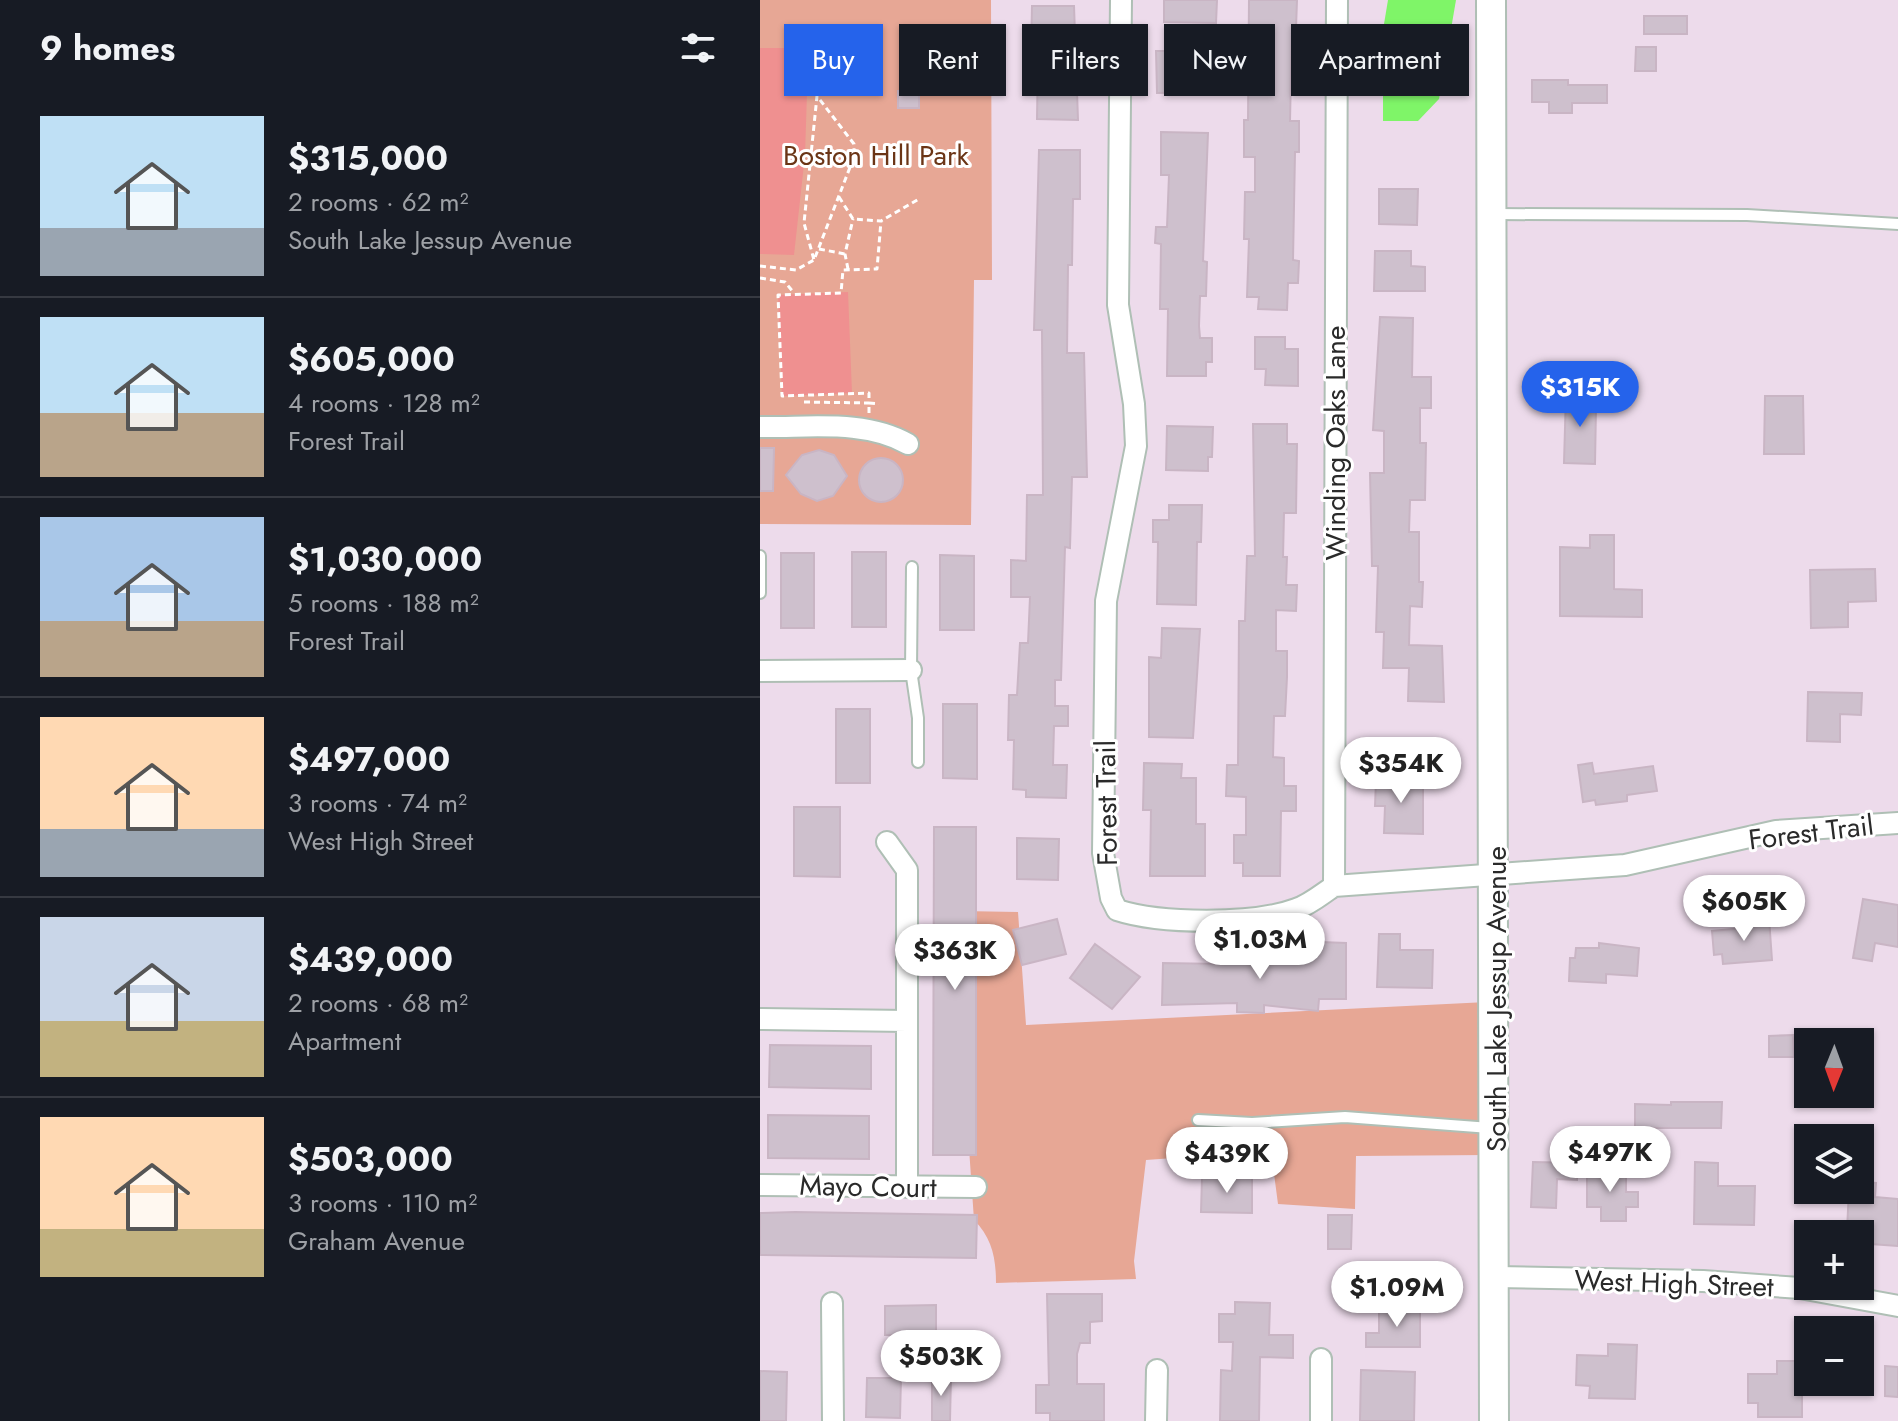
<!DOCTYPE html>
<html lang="en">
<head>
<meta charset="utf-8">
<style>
	:root { --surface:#171b24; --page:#242831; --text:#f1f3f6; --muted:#9ea1a6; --line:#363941; --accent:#2563eb }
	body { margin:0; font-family:Jost,sans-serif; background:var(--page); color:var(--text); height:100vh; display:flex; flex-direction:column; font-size:30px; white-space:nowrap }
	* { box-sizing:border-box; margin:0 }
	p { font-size:26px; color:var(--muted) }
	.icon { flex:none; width:44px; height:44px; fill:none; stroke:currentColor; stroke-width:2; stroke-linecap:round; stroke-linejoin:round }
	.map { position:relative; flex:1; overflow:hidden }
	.panel { display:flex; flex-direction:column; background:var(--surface); width:760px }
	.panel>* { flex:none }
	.guide { position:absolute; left:24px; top:24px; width:760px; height:72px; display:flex; gap:16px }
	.needle { width:52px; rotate:181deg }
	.fabs { position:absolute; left:1034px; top:1028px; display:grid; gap:16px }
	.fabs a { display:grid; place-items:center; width:80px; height:80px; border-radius:0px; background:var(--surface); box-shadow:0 2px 6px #0004; font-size:40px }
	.price { position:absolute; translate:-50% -68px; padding:0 18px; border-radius:28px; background:#fff; color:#222; font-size:26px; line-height:52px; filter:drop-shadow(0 2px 4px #0008) }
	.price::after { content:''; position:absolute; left:50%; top:48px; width:24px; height:18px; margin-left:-12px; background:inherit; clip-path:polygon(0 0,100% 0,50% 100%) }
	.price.active { background:var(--accent); color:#fff }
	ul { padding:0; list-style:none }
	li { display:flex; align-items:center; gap:24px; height:200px; padding:0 40px }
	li+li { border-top:2px solid var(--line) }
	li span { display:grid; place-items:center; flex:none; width:224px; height:160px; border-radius:0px; color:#555 }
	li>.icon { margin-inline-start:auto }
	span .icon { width:96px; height:96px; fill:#fffc; stroke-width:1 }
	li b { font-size:34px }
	h2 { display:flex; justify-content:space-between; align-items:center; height:96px; padding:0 40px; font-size:34px }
	.tag { padding:0 28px; border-radius:0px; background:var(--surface); box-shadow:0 2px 6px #0004; font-size:28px; line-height:72px }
	.tag.active { background:var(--accent); color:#fff }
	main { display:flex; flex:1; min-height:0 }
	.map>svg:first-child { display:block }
	.green { fill:#e7a795 }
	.pitch { fill:#ef9090 }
	.water { fill:#7ff568 }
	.building { fill:#cec0cd; stroke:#c9b5c4; stroke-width:2 }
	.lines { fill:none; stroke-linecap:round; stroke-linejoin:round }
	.lane-casing { stroke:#afbfb5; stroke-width:14 }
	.street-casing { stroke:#afbfb5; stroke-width:24 }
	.secondary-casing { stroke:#afbfb5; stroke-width:32 }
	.path { stroke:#fff; stroke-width:3; stroke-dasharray:6 4; stroke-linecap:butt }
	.lane { stroke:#fff; stroke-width:10 }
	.street { stroke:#fff; stroke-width:20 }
	.secondary { stroke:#fff; stroke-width:28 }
	.labels { text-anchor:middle; stroke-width:6; stroke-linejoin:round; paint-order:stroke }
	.park-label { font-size:28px; fill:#6b3516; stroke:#fff }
	.street-label { font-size:28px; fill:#2a2a2a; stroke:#fff }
</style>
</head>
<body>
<main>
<section class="panel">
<h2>9 homes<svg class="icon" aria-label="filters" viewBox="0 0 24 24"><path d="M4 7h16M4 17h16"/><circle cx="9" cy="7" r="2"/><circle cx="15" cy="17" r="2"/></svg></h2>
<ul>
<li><span style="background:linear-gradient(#bfe0f5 70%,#9aa5b1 0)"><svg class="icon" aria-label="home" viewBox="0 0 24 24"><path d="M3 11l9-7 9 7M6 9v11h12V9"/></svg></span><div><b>$315,000</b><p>2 rooms · 62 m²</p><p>South Lake Jessup Avenue</p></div></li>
<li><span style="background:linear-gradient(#bfe0f5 60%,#b9a48a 0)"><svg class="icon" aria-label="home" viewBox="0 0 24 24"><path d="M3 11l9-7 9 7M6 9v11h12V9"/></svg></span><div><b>$605,000</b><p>4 rooms · 128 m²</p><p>Forest Trail</p></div></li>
<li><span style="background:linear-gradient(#a9c7e8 65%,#b9a48a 0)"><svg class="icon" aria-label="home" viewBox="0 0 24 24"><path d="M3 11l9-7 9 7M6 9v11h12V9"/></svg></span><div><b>$1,030,000</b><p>5 rooms · 188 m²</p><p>Forest Trail</p></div></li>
<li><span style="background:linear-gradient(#ffd9b3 70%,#9aa5b1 0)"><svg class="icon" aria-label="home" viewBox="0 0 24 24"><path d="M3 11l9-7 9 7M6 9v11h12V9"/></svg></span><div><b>$497,000</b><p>3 rooms · 74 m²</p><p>West High Street</p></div></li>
<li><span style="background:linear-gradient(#c9d6e8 65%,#c2b280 0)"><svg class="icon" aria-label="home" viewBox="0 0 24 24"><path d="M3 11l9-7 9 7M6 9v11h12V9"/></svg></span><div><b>$439,000</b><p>2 rooms · 68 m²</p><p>Apartment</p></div></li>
<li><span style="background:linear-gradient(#ffd9b3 70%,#c2b280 0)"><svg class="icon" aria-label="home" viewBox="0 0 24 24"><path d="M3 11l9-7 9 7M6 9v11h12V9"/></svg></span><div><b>$503,000</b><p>3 rooms · 110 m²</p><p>Graham Avenue</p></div></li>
</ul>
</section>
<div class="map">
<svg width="1138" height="1421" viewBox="0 0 1138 1421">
	<rect width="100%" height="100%" fill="#eddbeb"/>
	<path class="green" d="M0,0H231L232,280H214L211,525L0,524Z
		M201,911L258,912L266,1025L727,1002V1155L596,1156L595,1209L518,1204L511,1151L386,1160L374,1261L376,1279L236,1283C236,1258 232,1238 214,1220L197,975Z"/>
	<path class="pitch" d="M0,48H36L48,62L45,155L34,255L0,254Z
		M88,292L92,393L22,396L18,295Z"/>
	<path class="water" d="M628,0H696L679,99L658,121H623V30Z"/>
	<path class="building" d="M404,0H457L456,23L404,22Z
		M489,0H537L536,28H532L530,121H539V152H535L533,260L539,261L538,283H528L527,310L498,309L499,297H487L489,239H484L485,192H495V157H484V120H488Z
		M272,6H314L318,120L277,119L278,55H271Z
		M884,16H927V34H884Z
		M876,47H896V71H875Z
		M396,51H445L446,92L397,93Z
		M772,80H808V85H847V103H812V113H789V102H772Z
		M138,91H159V108H138Z
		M401,132L448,133L443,261L447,262L446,296H440L439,326L440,338H452V362H446V376H407L408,309H400L401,244L395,243L396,227H407L409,175H401Z
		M279,150H320V199H313L312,265H308L307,353H324L327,477H312L310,548L305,547L301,680H295V706H308V726H294L293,765H307L306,798L266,797V790L253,789L254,740H248L249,695H257L260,643H268L270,597H251V560L266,561L267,495H283L282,330H274Z
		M619,189H658L657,225L619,224Z
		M615,251H651V266L665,267V291H614Z
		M620,317L653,318L652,377H671V408H660V443H666L665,500H650L649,532H659V582H663L662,607L650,606L649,645L682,646L684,702L648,701L649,668H623L624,632H616L618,566H612L610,473H624V431L613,430Z
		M495,337H525V349H538V386L505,385L506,369H495Z
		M806,393H832V407H836L835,464L804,463Z
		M1005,396H1043L1044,454H1004Z
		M493,424H527V444H537L536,513H524L523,557H527L526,585H537L536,611L516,610V651H527V677L525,716H514L513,757L524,758V786H536V811H521L520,876H483V863H474V835H486V797L466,796L467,765H478L479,621H485L487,556H495Z
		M407,426L453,427L452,457H448V471L406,470Z
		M0,448H14L13,491H0Z
		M59,450L74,455L87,476L73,496L57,501L41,494L26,475L42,455Z
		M99 480a22 22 0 1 1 44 0a22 22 0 1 1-44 0Z
		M409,505H442L441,542H437L436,605L397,604L398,542H393V520H409Z
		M830,535H854V589L882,590V617L800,616V547L830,548Z
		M92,552H126V627H92Z
		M21,553H54V628H21Z
		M180,555L214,556V630H180Z
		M1115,569L1116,601L1088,602V627L1051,628L1050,570Z
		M402,628L440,629L433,738L389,737V657L401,658Z
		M1048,692L1102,693L1101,715L1080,714V742L1047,741Z
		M183,704H217V779L183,778Z
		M76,709H110V783H76Z
		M384,763L422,764L421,778H436V824H445V876H390L391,810H383Z
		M832,763L834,774L893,766L897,791L867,795V801L836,805L835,800L823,802L818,765Z
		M616,780H663V834L624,833L625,806H615Z
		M34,807H80V877L34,876Z
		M174,827H216V1155H173Z
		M257,838L299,839L298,880L257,879Z
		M1103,899L1138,905V947L1115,943L1112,961L1093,958Z
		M1009,918L1012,960L963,964L962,954L954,955L952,931L984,928V920Z
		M297,919L306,954L262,965L253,930Z
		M619,934H640V950H673L672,988L617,987Z
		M560,942L586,943V999H559L558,1011L504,1005V1013L477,1012V1003L402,1005L403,963L462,964L463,951L489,952V963L533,964V950L559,951Z
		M839,943L879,948L877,976L846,974V983L809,981L810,958H815L816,948H839Z
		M335,944L380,977L352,1009L310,978Z
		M1033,1035L1034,1057H1009V1036Z
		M10,1045L111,1046V1089L9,1087Z
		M911,1102H962L961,1128H875V1104L911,1105Z
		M8,1115L109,1116V1159L8,1158Z
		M773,1162L818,1163L817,1180L797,1179L796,1208L771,1207Z
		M935,1162L958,1163V1186H995L994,1225L934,1224Z
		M827,1170H866V1192H878V1207H866V1221H841V1207H827Z
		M442,1178H492V1213L441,1212Z
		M1100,1182L1116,1183L1115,1197L1138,1199V1246L1111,1244L1112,1231L1087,1230L1089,1190H1100Z
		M35,1212L217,1215L216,1258L0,1255V1213Z
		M568,1215H592L591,1249H568Z
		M287,1294H342V1321L330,1322V1343H320L317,1354V1384H344V1421H290V1413H276V1385H289Z
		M475,1302L510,1303L509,1335H533V1358L500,1357L499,1421H460L461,1370L472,1371L473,1342H459V1314H475Z
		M176,1305V1334H161L162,1349L138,1350V1335H125V1306Z
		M619,1307L660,1308V1347H606V1333H619Z
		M848,1344L877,1345L875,1399L829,1398L830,1386L816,1385L817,1355L848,1356Z
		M1017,1361H1042V1417H998V1403H988V1374H1017Z
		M1125,1366L1138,1367V1397L1125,1396Z
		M601,1370L655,1372L654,1421H600Z
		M0,1371L27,1372L26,1421H0Z
		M172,1376H191L190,1421H172Z
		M107,1378H141L140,1418L106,1417Z"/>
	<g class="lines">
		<defs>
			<path id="lane" d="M734,214L987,215L1138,224
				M152,567L151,670L158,718V762
				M0,593V556
				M438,1120L492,1123L585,1117L730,1128"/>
			<path id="street" d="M361,0L358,305L374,404L376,446L346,601L343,853L351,898L357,910C400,924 493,925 536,909C549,905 562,894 574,886L865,865L1016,831L1138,823
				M0,427C48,428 105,419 148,444
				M0,671L151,670
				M127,842L147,870V1187
				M574,886L577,0
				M0,1019L147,1021
				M0,1185L216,1187
				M736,1277L943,1281L1040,1288L1138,1306
				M72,1303L73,1421
				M396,1421L397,1370
				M561,1421V1359"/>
			<path id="secondary" d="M731,0L734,1421"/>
		</defs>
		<use href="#lane" class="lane-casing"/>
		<use href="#street" class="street-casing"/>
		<use href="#secondary" class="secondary-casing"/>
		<path class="path" d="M79,197L93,219L121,221L159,199
			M59,249L85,254
			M0,266L36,270L54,260L94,157V144L57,96L44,223L54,260
			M88,269L85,254L93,219
			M0,278L25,282L34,293
			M44,402L109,403V393L22,396L18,295L81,293L83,270L117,269L121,221
			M109,413V403L119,404"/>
		<use href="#lane" class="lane"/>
		<use href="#street" class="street"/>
		<use href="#secondary" class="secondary"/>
	</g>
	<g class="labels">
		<g class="park-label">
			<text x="116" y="165">Boston Hill Park</text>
		</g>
		<g class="street-label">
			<text transform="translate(575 443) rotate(-90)" y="10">Winding Oaks Lane</text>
			<text transform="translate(346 803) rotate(-91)" y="10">Forest Trail</text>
			<text transform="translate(1051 832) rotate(-7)" y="10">Forest Trail</text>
			<text transform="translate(736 999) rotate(-90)" y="10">South Lake Jessup Avenue</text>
			<text transform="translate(108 1186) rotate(1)" y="10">Mayo Court</text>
			<text transform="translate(914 1283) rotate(2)" y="10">West High Street</text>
		</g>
	</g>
</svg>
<div class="fabs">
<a><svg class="needle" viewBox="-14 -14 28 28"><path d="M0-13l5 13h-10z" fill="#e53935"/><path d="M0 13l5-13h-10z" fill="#9ea1a6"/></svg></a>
<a><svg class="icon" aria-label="layers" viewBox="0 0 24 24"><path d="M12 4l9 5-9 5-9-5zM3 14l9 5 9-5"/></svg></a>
<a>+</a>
<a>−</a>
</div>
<b class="price active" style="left:820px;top:429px">$315K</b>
<b class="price" style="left:641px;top:805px">$354K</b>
<b class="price" style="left:984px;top:943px">$605K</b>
<b class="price" style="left:500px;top:981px">$1.03M</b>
<b class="price" style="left:195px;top:992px">$363K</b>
<b class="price" style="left:850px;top:1194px">$497K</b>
<b class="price" style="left:467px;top:1195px">$439K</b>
<b class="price" style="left:637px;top:1329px">$1.09M</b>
<b class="price" style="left:181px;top:1398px">$503K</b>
<div class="guide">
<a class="tag active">Buy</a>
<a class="tag">Rent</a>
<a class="tag">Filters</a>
<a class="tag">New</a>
<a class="tag">Apartment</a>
</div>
</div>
</main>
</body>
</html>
